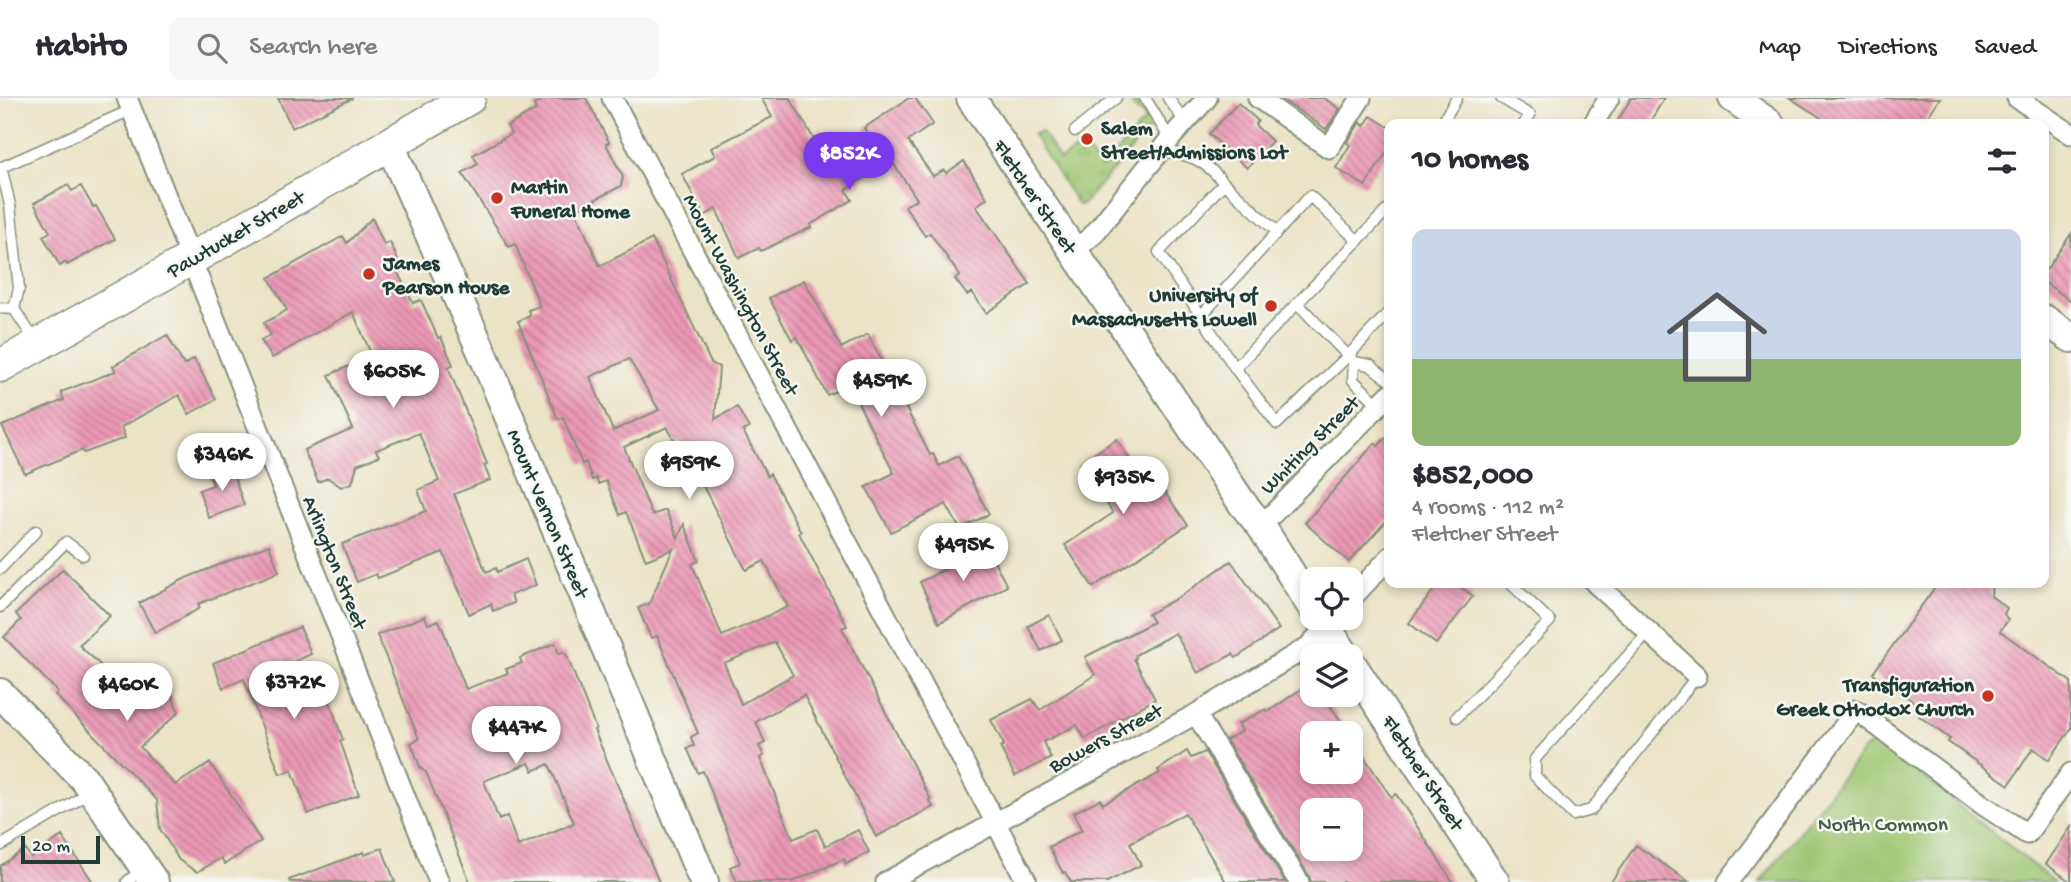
<!DOCTYPE html>
<html lang="en">
<head>
<meta charset="utf-8">
<style>
	:root { --surface:#fff; --page:#f7f7f7; --text:#2b2b33; --muted:#7c7c81; --line:#e1e1e2; --accent:#7c3aed }
	body { margin:0; font-family:"Gochi Hand",sans-serif; background:var(--page); color:var(--text); height:100vh; display:flex; flex-direction:column; font-size:26px; white-space:nowrap }
	* { box-sizing:border-box; margin:0 }
	p { font-size:23px; color:var(--muted) }
	.icon { flex:none; width:38px; height:38px; fill:none; stroke:currentColor; stroke-width:2; stroke-linecap:round; stroke-linejoin:round }
	.map { position:relative; flex:1; overflow:hidden }
	.panel { position:absolute; left:1384px; top:21px; width:665px; height:469px; display:flex; flex-direction:column; background:var(--surface); border-radius:14px; box-shadow:0 4px 10px #0003 }
	.panel>* { flex:none }
	.buttons { position:absolute; left:1300px; top:469px; display:grid; gap:14px }
	.buttons a { display:grid; place-items:center; width:63px; height:63px; border-radius:14px; background:var(--surface); box-shadow:0 4px 10px #0003; font-size:35px }
	.scale { position:absolute; left:21px; bottom:18px; width:79px; box-sizing:border-box; padding-left:7px; border:4px solid #1f3d34; border-top:0; font-size:19px; line-height:24px; white-space:nowrap; color:#1f3d34; -webkit-text-stroke:5px #f6f6f2; paint-order:stroke }
	.price { position:absolute; translate:-50% -60px; padding:0 16px; border-radius:24px; background:#fff; color:#222; font-size:23px; line-height:46px; filter:drop-shadow(0 2px 4px #0008) }
	.price::after { content:''; position:absolute; left:50%; top:42px; width:21px; height:16px; margin-left:-10px; background:inherit; clip-path:polygon(0 0,100% 0,50% 100%) }
	.price.on { background:var(--accent); color:#fff }
	ul { padding:0; list-style:none }
	li { display:grid; align-content:center; gap:14px; height:371px; padding:0 28px }
	li span { display:grid; place-items:center; height:217px; border-radius:14px; color:#555 }
	li>.icon { margin-inline-start:auto }
	span .icon { width:126px; height:126px; fill:#fffc; stroke-width:1 }
	li b { font-size:30px }
	h2 { display:flex; justify-content:space-between; align-items:center; height:84px; padding:0 28px; font-size:30px }
	header { display:flex; align-items:center; gap:42px; box-sizing:border-box; height:98px; padding:0 35px; background:var(--surface); border-bottom:2px solid var(--line) }
	header strong { font-size:33px }
	nav { display:flex; gap:38px; margin-inline-start:auto; font-size:24px }
	.search { width:490px; height:63px; background:var(--page); display:flex; align-items:center; gap:18px; box-sizing:border-box; padding:0 24px; border-radius:14px; color:var(--muted); font-size:26px }
	.map>svg:first-child { display:block }
	.grass { fill:url(#grass-tufts); stroke:#5e8152; stroke-width:2 }
	.green { fill:#9dc571; stroke:#5e8152; stroke-width:2 }
	.building { fill:url(#building-back-hatch); fill-rule:evenodd }
	.lines { fill:none; stroke-linecap:round; stroke-linejoin:round }
	.lane-casing { stroke:#85907c; stroke-width:13 }
	.street-casing { stroke:#85907c; stroke-width:23 }
	.secondary-casing { stroke:#85907c; stroke-width:32 }
	.primary-casing { stroke:#85907c; stroke-width:35 }
	.lane { stroke:#fff; stroke-width:10 }
	.street { stroke:#fff; stroke-width:19 }
	.secondary { stroke:#fff; stroke-width:28 }
	.primary { stroke:#fff; stroke-width:32 }
	.poi-dot { fill:#c8321e; stroke:#f6f6f2; stroke-width:2.5 }
	.labels { text-anchor:middle; stroke-width:5; stroke-linejoin:round; paint-order:stroke }
	.poi-label { font-size:21px; font-weight:bold; fill:#1f3d34; stroke:#f6f6f2; text-anchor:start }
	.street-label { font-size:21px; fill:#1f3d34; stroke:#f6f6f2 }
	.park-label { font-size:21px; fill:#3e5f43; stroke:#f6f6f2 }
</style>
</head>
<body>
<header>
<strong>Habito</strong>
<div class="search"><svg class="icon" aria-label="search" viewBox="0 0 24 24"><circle cx="10" cy="10" r="6"/><path d="M15 15l6 6"/></svg>Search here</div>
<nav><a>Map</a><a>Directions</a><a>Saved</a></nav>
</header>
<div class="map">
<svg width="2071" height="784" viewBox="0 0 2071 784">
	<defs>
		<pattern id="grass-tufts" width="24" height="20" patternUnits="userSpaceOnUse" patternTransform="scale(1.75)"><rect width="24" height="20" fill="#9dc571"/><path d="M3 7l-1-3M5 7V3M7 7l1-3M15 17l-1-3M17 17v-4M19 17l1-3" fill="none" stroke="#7fa15e"/></pattern>
		<pattern id="building-back-hatch" width="6" height="6" patternUnits="userSpaceOnUse" patternTransform="scale(1.75)"><rect width="6" height="6" fill="#ec98b5"/><path d="M-1 5l2 2M0 0l6 6M5-1l2 2" fill="none" stroke="#bf7d94"/></pattern>
	</defs>
	<rect width="100%" height="100%" fill="#f6f6f2"/>
	<filter id="ink" filterUnits="userSpaceOnUse"><feTurbulence type="fractalNoise" baseFrequency=".0143" numOctaves="2"/><feDisplacementMap in="SourceGraphic" scale="14" xChannelSelector="R" yChannelSelector="G"/><feConvolveMatrix kernelMatrix="1 2 1 2 8 2 1 2 1" color-interpolation-filters="sRGB"/></filter>
	<filter id="wash" filterUnits="userSpaceOnUse"><feTurbulence type="fractalNoise" baseFrequency=".00686" numOctaves="4" result="noise"/><feDisplacementMap in="SourceGraphic" scale="28" xChannelSelector="R" yChannelSelector="G"/><feGaussianBlur stdDeviation="1.57" result="paint"/><feColorMatrix in="noise" values="0 0 0 0 0 0 0 0 0 0 0 0 0 0 0 0 0 1.4 0 .05"/><feComposite in="paint" operator="in"/></filter>
	<g filter="url(#wash)">
		<rect width="100%" height="100%" fill="#ebe3c5"/>
		<path class="grass" d="M1137,2L1153,27L1082,107H1078L1033,37L1041,33L1060,62L1079,50H1085L1102,70L1147,20L1133,9L1132,5Z"/>
		<path class="green" d="M1876,644L1884,647L2054,784H1760L1865,650Z"/>
		<g id="blocks">
			<path class="building" d="M278,0H353L292,30Z
				M546,0H586L609,44L606,46L623,79L621,88L575,112L600,168L652,141L711,265L719,269L715,321L737,309L749,330L743,333L767,378L770,376L801,434L799,435L847,528L842,530L931,702H929L933,709L876,739L804,597L756,624L765,645L759,648L764,658L760,660L793,741L817,731L825,748L858,732L869,754L846,766L844,761L792,784H737L730,769L740,765L703,673L698,675L687,650L694,648L691,639L698,635L657,538L651,540L638,510L649,506L673,451L646,462L626,414L620,417L606,383L598,386L596,380L592,382L586,364L582,366L563,319L558,321L518,223L530,218L528,212L540,208L515,146L509,149L462,75L478,66L473,57L511,36L507,28L536,12L534,7ZM629,261L659,312L613,333L590,279ZM667,329L676,345L680,343L746,472L764,463L788,509L722,538L692,466L699,463L684,426L678,440L666,412L652,417L624,349ZM775,544L793,577L741,606L724,565Z
				M761,0H790L829,67L870,40L864,30L909,0H915L933,26L908,43L933,78L944,72L946,75L964,63L987,100L976,108L1030,186L986,215L972,194L967,197L955,181L960,178L930,135L925,138L905,108L917,101L891,62L846,92L852,102L810,127L812,129L761,153L759,150L739,160L716,111L704,118L682,76L715,58L711,50L772,19Z
				M1280,0H1324L1340,11L1326,31Z
				M1631,0H1664L1649,26H1616Z
				M1790,0H1940L1923,26H1831Z
				M1238,5L1258,23L1255,27L1272,43L1247,70L1209,36Z
				M1371,18L1390,30V49L1365,88L1336,70L1350,47L1347,45L1360,24L1364,28Z
				M68,87L72,93L81,88L93,109L96,108L115,141L67,167L66,164L60,168L43,138L50,134L34,105Z
				M372,120L384,147L390,144L398,163L393,165L413,205L421,202L438,240L441,239L453,267L448,269L487,366L484,367L490,382L454,396L486,474L496,470L497,474L526,461L536,487L511,497L514,505L493,513L491,506L469,516L443,454L378,480L376,476L357,484L342,446L426,413L418,392L439,383L419,335L376,352L379,358L357,367L352,385L341,389L328,380L318,384L304,352L353,331L329,277L372,258L353,214L272,260L261,242L271,237L264,225L287,212L269,180L343,138L347,145Z
				M2071,136V203L2044,184V175Z
				M804,182L841,250L868,236L930,357L933,356L939,368L958,358L989,416L960,431L946,406L891,434L866,389L894,375L849,287L827,297L797,239L792,242L769,200Z
				M167,237L184,267L194,261L216,301L189,316L179,297L121,329L125,340L84,355L82,352L25,376L2,328L64,302L61,294L116,273L113,268Z
				M1390,335V419L1349,464L1305,425L1375,345L1378,348Z
				M1117,341L1147,388L1156,382L1188,427L1093,489L1065,447L1113,415L1080,365Z
				M230,367L244,407L209,420L199,392L213,387L209,375Z
				M985,445L1007,488L939,525L920,484L947,470L945,466Z
				M269,447L279,474L198,506L200,510L155,535L139,505L186,480Z
				M1231,463L1279,531L1236,560L1233,556L1198,575L1175,535L1135,557L1136,560L1134,561L1155,601L1085,641L1077,627L1043,644L1051,660L1015,678L1000,649L1004,647L991,622L1032,601L1040,612L1095,577L1085,559L1153,524L1148,516L1181,498Z
				M63,471L110,518L79,547L112,578L116,572L151,604L168,588L179,614L140,649L175,687L210,665L261,743L225,766L221,760L197,774L179,762L160,731L157,702L55,597L58,594L4,539L21,522L16,516Z
				M1439,485H1455L1473,498L1436,546L1409,525Z
				M1938,485H1992L1991,498L2007,510L2004,516L2008,522L2000,533L2071,584V631L2049,662L2033,650L2009,687L1948,644L1950,641L1919,618L1924,611L1873,575Z
				M1049,517L1062,542L1041,553L1028,528Z
				M425,518L428,526L439,522L466,591L508,575L506,571L522,565L520,560L555,545L559,556L563,554L566,556L596,631L594,632L659,784H470L426,674L421,671L411,645L419,641L377,537ZM529,665L533,673L549,666L574,725L518,748L507,718L499,722L484,683Z
				M300,529L311,556L278,571V574L293,611L325,599L326,603L329,602L343,642L340,643L342,648L359,697L308,716L292,672L280,676L244,581L223,590L213,565Z
				M1308,586L1311,591L1312,589V597H1323L1349,635H1312V674H1351V639L1389,696L1392,699L1396,696L1453,784H1311L1309,778L1226,642L1242,633L1238,626L1266,611L1268,614ZM1312,712H1351V751H1312Z
				M1187,653L1191,660L1205,654L1285,784H1226L1185,715L1130,745L1141,767L1107,784H1071L1065,774L1063,775L1049,749L1082,732L1073,715L1100,701L1103,706L1160,675L1158,672Z
				M2071,729V784L2046,766Z
				M62,738L93,784H0V768L25,751L31,759Z
				M1636,747L1689,784H1611Z
				M382,750L395,784H290L289,782L364,754V757Z"/>
		</g>
	</g>
	<g filter="url(#ink)">
		<use href="#blocks" fill-opacity="0" stroke="#85907c" stroke-width="2"/>
		<g class="lines">
			<defs>
				<path id="lane" d="M1145,0L1170,41
					M1168,0L1185,24
					M1501,0L1530,17L1524,26
					M1441,26L1457,0
					M1075,33L1116,0
					M1162,53C1193,57 1204,62 1224,85
					M1,69L10,107L19,190L14,211
					M0,70L131,12
					M1277,134L1224,85L1159,154L1235,270L1277,326L1348,258L1390,213
					M1298,206L1354,264L1370,267L1390,283
					M0,210L14,211L36,244
					M1201,218L1310,98L1358,143
					M1354,264L1353,282L1379,307
					M1235,270L1390,109
					M0,471L36,433
					M0,509L66,444L83,457
					M1649,534L1535,661V678L1573,717L1591,712L1697,578
					M1457,619L1550,523L1510,485
					M0,748L73,705L89,693
					M127,784L141,772"/>
				<path id="street" d="M127,0L439,784
					M612,0L1027,784
					M1258,0L1329,50L1361,0
					M2017,0L2071,36
					M1593,26L1609,0
					M1074,153L1093,137L1170,41L1207,0
					M1261,428L1390,296
					M1595,485L1697,578
					M1351,501L1390,459
					M1196,616L1299,784
					M886,784L1196,616L1308,549L1333,521
					M1728,784L1856,612L1983,707L2027,736L2071,675"/>
				<path id="secondary" d="M971,0L1242,405L1261,428L1312,509
					M1733,0L1770,26
					M390,47L485,261L704,784
					M2044,221L2071,240
					M1320,520L1346,558
					M1351,565L1495,784
					M0,595L84,681L154,784"/>
				<path id="primary" d="M0,268L212,149L469,0"/>
			</defs>
			<use href="#lane" class="lane-casing"/>
			<use href="#street" class="street-casing"/>
			<use href="#secondary" class="secondary-casing"/>
			<use href="#primary" class="primary-casing"/>
			<use href="#lane" class="lane"/>
			<use href="#street" class="street"/>
			<use href="#secondary" class="secondary"/>
			<use href="#primary" class="primary"/>
		</g>
	</g>
	<g class="poi-dot">
		<circle cx="1087" cy="41" r="7"/>
		<circle cx="497" cy="100" r="7"/>
		<circle cx="369" cy="176" r="7"/>
		<circle cx="1271" cy="208" r="7"/>
		<circle cx="1988" cy="598" r="7"/>
	</g>
	<g class="labels">
		<g class="poi-label">
			<text x="1101" y="36">Salem<tspan x="1101" dy="24">Street/Admissions Lot</tspan></text>
			<text x="511" y="95">Martin<tspan x="511" dy="24">Funeral Home</tspan></text>
			<text x="383" y="171">James<tspan x="383" dy="24">Pearson House</tspan></text>
			<text x="1257" y="203" text-anchor="end">University of<tspan x="1257" dy="24">Massachusetts Lowell</tspan></text>
			<text x="1974" y="593" text-anchor="end">Transfiguration<tspan x="1974" dy="24">Greek Othodox Church</tspan></text>
		</g>
		<g class="street-label">
			<text transform="translate(1036 98) rotate(56)" y="7">Fletcher Street</text>
			<text transform="translate(235 135) rotate(-30)" y="7">Pawtucket Street</text>
			<text transform="translate(742 196) rotate(62)" y="7">Mount Washington Street</text>
			<text transform="translate(1309 346) rotate(-45)" y="7">Whiting Street</text>
			<text transform="translate(549 415) rotate(67)" y="7">Mount Vernon Street</text>
			<text transform="translate(336 464) rotate(68)" y="7">Arlington Street</text>
			<text transform="translate(1105 639) rotate(-28)" y="7">Bowers Street</text>
			<text transform="translate(1424 674) rotate(57)" y="7">Fletcher Street</text>
		</g>
		<g class="park-label">
			<text x="1883" y="732">North Common</text>
		</g>
	</g>
</svg>
<div class="buttons">
<a><svg class="icon" aria-label="locate" viewBox="0 0 24 24"><circle cx="12" cy="12" r="6"/><path d="M12 2v4M12 18v4M2 12h4M18 12h4"/></svg></a>
<a><svg class="icon" aria-label="layers" viewBox="0 0 24 24"><path d="M12 4l9 5-9 5-9-5zM3 14l9 5 9-5"/></svg></a>
<a>+</a>
<a>−</a>
</div>
<div class="scale">20 m</div>
<b class="price on" style="left:849px;top:94px">$852K</b>
<b class="price" style="left:393px;top:312px">$605K</b>
<b class="price" style="left:881px;top:321px">$459K</b>
<b class="price" style="left:222px;top:395px">$346K</b>
<b class="price" style="left:689px;top:403px">$959K</b>
<b class="price" style="left:1123px;top:418px">$935K</b>
<b class="price" style="left:963px;top:485px">$495K</b>
<b class="price" style="left:294px;top:623px">$372K</b>
<b class="price" style="left:127px;top:625px">$460K</b>
<b class="price" style="left:516px;top:668px">$447K</b>
<section class="panel">
<h2>10 homes<svg class="icon" aria-label="filters" viewBox="0 0 24 24"><path d="M4 7h16M4 17h16"/><circle cx="9" cy="7" r="2"/><circle cx="15" cy="17" r="2"/></svg></h2>
<ul>
<li><span style="background:linear-gradient(#c9d6e8 60%,#8fb573 0)"><svg class="icon" aria-label="home" viewBox="0 0 24 24"><path d="M3 11l9-7 9 7M6 9v11h12V9"/></svg></span><div><b>$852,000</b><p>4 rooms · 112 m²</p><p>Fletcher Street</p></div></li>
</ul>
</section>
</div>
</body>
</html>
